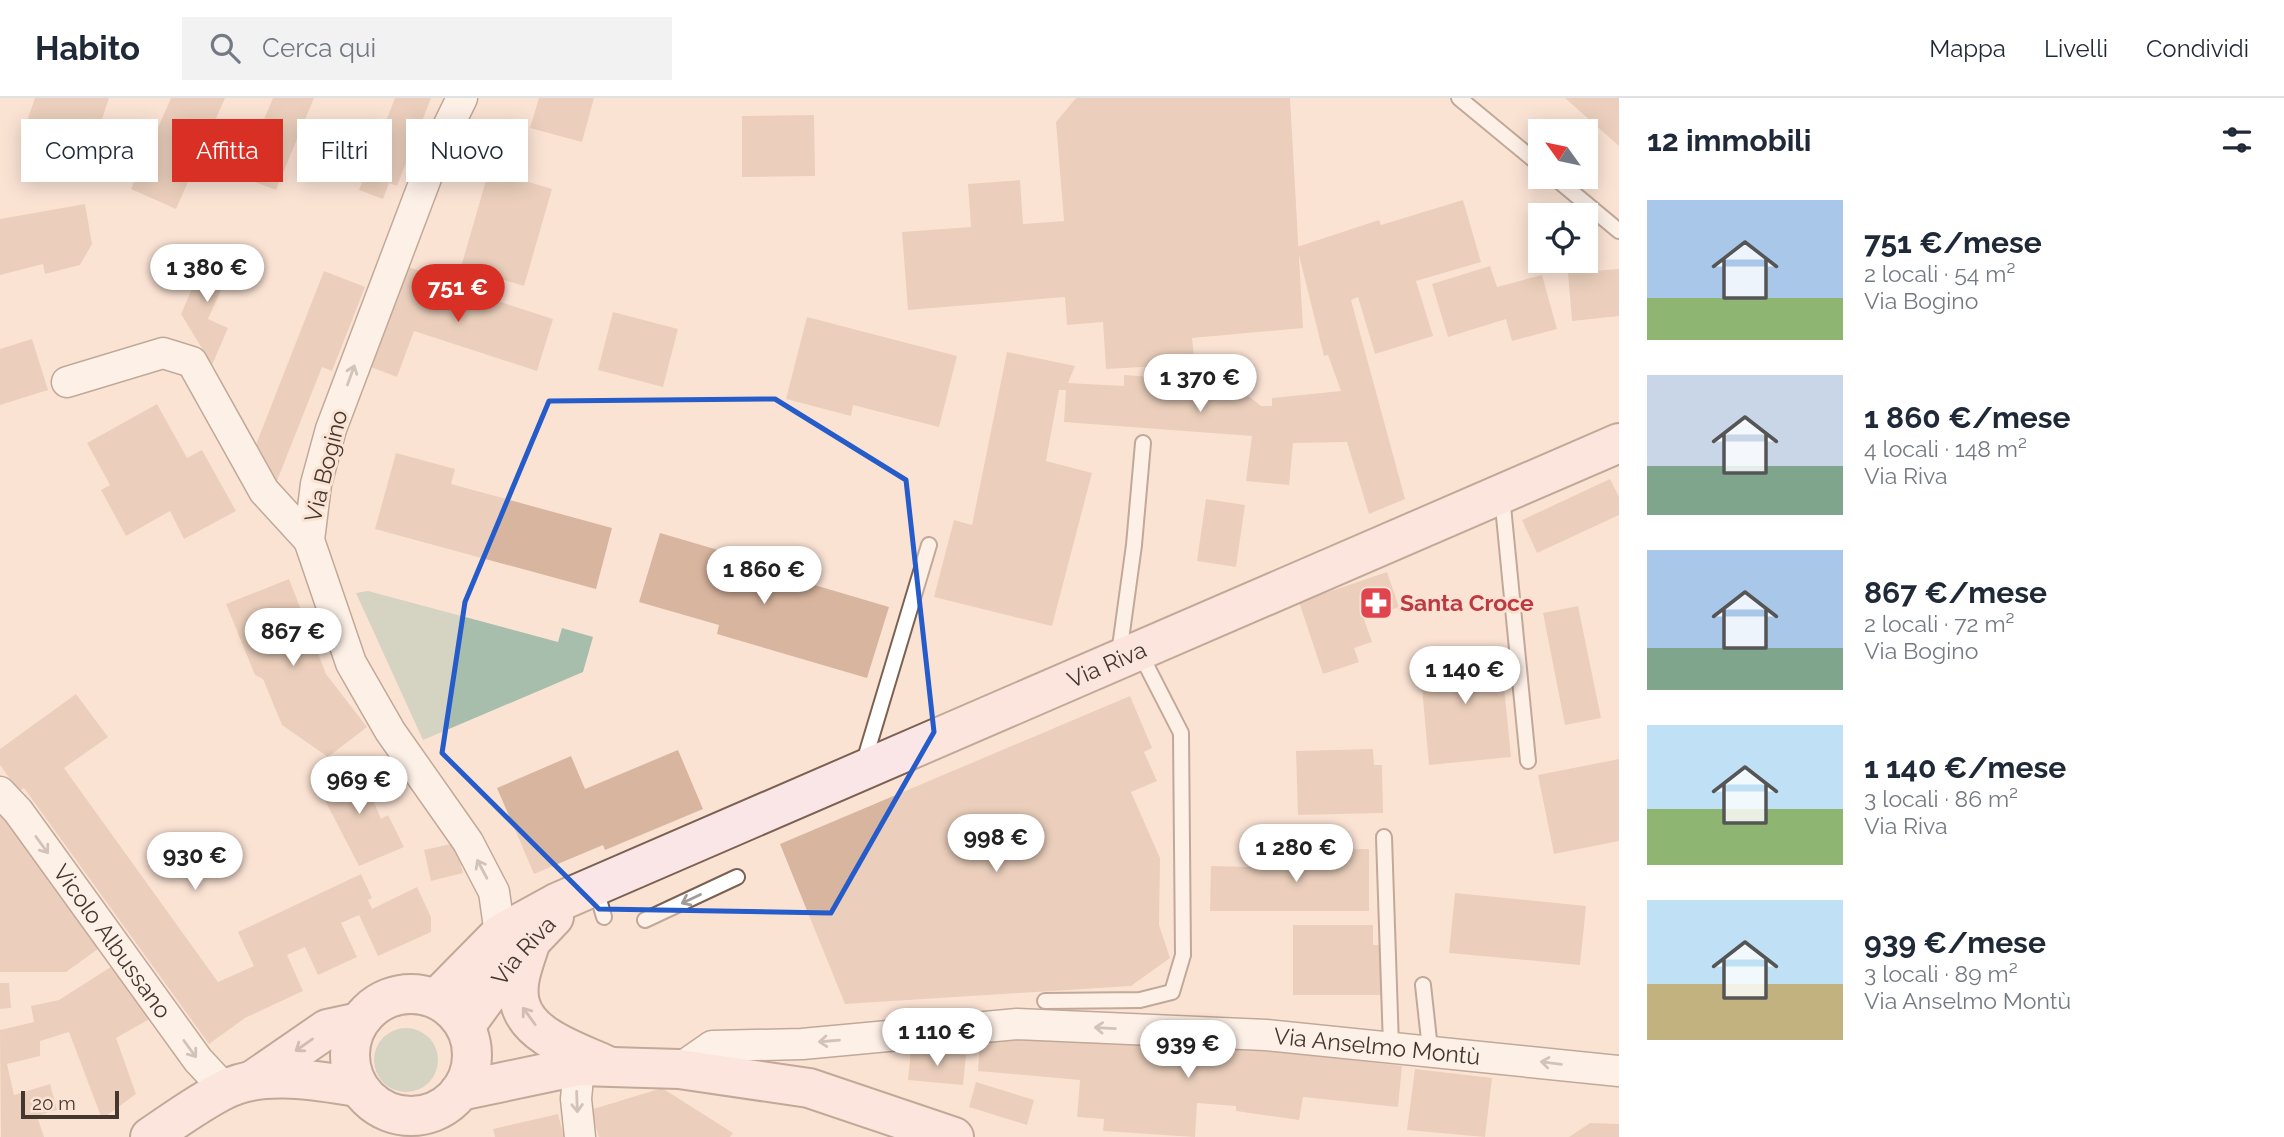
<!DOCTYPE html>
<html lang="it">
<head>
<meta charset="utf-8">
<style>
	:root { --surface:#fff; --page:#f2f2f3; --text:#1f2937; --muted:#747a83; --line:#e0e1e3; --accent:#d93025 }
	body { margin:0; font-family:Raleway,sans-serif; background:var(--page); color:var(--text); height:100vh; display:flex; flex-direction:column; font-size:26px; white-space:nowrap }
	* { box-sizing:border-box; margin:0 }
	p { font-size:23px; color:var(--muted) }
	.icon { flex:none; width:38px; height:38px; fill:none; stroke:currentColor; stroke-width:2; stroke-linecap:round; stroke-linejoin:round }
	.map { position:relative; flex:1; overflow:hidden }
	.side { display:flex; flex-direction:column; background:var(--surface); width:665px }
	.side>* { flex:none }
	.banner { position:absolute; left:21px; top:21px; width:665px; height:63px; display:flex; gap:14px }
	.needle { width:46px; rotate:303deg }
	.fabs { position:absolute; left:1528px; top:21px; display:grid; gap:14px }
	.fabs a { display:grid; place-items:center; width:70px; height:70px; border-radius:0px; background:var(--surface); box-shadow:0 4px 18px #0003; font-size:35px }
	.scale { position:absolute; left:21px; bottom:18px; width:98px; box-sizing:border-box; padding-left:7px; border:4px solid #433730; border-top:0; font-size:19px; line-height:24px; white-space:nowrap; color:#433730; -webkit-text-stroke:5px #fbe3d4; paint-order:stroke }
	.price { position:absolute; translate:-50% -60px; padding:0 16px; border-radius:24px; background:#fff; color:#222; font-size:23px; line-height:46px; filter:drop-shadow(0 2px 4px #0008) }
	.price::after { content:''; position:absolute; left:50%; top:42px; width:21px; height:16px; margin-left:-10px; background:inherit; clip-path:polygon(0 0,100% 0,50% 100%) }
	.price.current { background:var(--accent); color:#fff }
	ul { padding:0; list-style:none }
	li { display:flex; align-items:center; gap:21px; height:175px; padding:0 28px }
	li span { display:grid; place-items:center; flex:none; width:196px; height:140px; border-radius:0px; color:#555 }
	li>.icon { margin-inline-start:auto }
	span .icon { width:84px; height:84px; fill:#fffc; stroke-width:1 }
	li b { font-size:30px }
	h2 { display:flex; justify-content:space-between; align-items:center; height:84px; padding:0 28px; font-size:30px }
	.chip { padding:0 24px; border-radius:0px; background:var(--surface); box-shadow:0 4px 18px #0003; font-size:24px; line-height:63px }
	.chip.current { background:var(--accent); color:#fff }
	header { display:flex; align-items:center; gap:42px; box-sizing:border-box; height:98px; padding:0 35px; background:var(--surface); border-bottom:2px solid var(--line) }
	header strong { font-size:33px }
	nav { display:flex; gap:38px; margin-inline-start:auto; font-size:24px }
	.search { width:490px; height:63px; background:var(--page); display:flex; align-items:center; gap:18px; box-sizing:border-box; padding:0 24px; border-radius:0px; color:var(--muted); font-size:26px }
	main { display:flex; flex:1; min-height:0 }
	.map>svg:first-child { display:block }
	.green { fill:#a7bead }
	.building { fill:#d8b59f }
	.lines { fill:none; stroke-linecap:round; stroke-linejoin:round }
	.lane-casing { stroke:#7b6151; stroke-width:18 }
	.street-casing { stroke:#7b6151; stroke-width:33 }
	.secondary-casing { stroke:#7b6151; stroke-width:42 }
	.lane { stroke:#fff; stroke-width:14 }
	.street { stroke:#fff; stroke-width:30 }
	.secondary { stroke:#fbe6e7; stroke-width:38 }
	.oneway { stroke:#a19b98 }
	.oneway2 { stroke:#9f8e8c }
	.marked { fill:none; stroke:#255cca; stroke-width:5; stroke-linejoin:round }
	.labels { text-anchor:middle; stroke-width:6; stroke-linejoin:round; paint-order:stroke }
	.street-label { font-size:23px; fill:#433730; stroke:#fbe3d4 }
	.health-label { font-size:23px; font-weight:bold; fill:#be3a42; stroke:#fbe3d4; text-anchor:start }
</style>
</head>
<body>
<header>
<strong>Habito</strong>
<div class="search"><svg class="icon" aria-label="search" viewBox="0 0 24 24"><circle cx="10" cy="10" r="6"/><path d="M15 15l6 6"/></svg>Cerca qui</div>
<nav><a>Mappa</a><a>Livelli</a><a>Condividi</a></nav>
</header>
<main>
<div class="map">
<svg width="1619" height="1039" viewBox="0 0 1619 1039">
	<rect width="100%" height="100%" fill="#fbe3d4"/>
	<path class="green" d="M368,493L558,544L562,530L593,539L583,574L423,642L356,495Z
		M374 962a32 32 0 1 1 64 0a32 32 0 1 1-64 0Z"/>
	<path class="building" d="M35,0H109L93,48L26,26Z
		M171,0H225L176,111L131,91Z
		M273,0H314L276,92L240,78Z
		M395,0H431L397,88L389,85L383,101L359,92Z
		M539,0H594L582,44L530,30Z
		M1076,0H1290L1303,230L1192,240L1195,266L1106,271L1103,224L1067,227L1065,199L908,212L902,134L971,129L968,86L1020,82L1023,126L1064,123L1056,24Z
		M1565,0H1619V48Z
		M814,17L815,78L742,79V18Z
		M489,72L552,91L524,188L461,169Z
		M1463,102L1481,164L1416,183L1433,238L1375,256L1358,199L1351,202L1405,401L1369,416L1347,344L1293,345L1289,387L1246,383L1252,338L1064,324L1066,292H1059L1046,363L1092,375L1052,528L934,499L954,422L972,427L1007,254L1075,268L1068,285L1124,288V277L1152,279L1151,289L1246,296L1261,308H1272V300L1341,293L1328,257L1324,258L1297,149L1379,122L1381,127Z
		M85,106L92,146L80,167L45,176L43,166L0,177V121Z
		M209,152L234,163L208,221L228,230L212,267L181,216Z
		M406,168L435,179L433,182L553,221L537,273L414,233L397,279L368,268Z
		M1490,168L1497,189L1542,177L1557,231L1512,243L1506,221L1448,239L1432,186Z
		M1619,171V218L1572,223L1568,175Z
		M324,173L365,189L332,273L322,269L275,388L255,349Z
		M613,214L678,231L663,289L598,272Z
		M807,219L957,258L939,329L853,307L851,318L786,301Z
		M32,241L48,292L0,307V251Z
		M157,306L187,360L202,352L236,413L184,441L170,413L126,438L101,392L110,387L87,345Z
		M396,355L455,371L451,386L612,430L596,491L375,431Z
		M1610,381L1619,399V417L1537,455L1522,422Z
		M1206,401L1245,407L1236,469L1197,463Z
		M660,435L742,459L740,465L889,509L867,580L717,536L719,527L639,504Z
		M1387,474L1399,509L1364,521L1372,544L1354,550L1359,564L1323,576L1299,504Z
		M289,481L326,576L367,629L328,659L282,627L263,581L255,577L226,506Z
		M1578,508L1601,620L1565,627L1543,515Z
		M1500,548L1511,659L1429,667L1419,557Z
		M76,596L108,639L64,670L218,884L254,868L238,834L361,776L372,800L368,802L372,811L417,789L431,819V834L378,858L359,817L341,825L357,859L318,877L305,849L287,857L303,893L245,920L209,946L24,690L19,693L0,667V651Z
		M1130,598L1152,650L1144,654L1157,683L1131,694L1160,760L1159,827L1170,860L1131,888L845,906L780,746Z
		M1373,651L1374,667H1382L1383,715L1298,717L1296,653Z
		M678,652L703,711L605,752L603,747L534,776L497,690L571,658L585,691Z
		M1619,661V743L1554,756L1538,677Z
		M358,666L381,721L388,717L404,749L359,768L316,685Z
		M0,704L102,848L66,874H0Z
		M455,745L463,775L431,783L424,752Z
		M1369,751V813H1210L1211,768L1290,770V752Z
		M1455,795L1586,808L1580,867L1449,855Z
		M1293,827H1373V847H1381V897H1293Z
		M117,865L155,918L116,940L136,996L102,1021L69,934L40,943V958L7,966L14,997L50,986L57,1012L37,1018L44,1039H1L0,932L34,924L31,908L59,902Z
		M0,885H9L11,910L0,911Z
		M1013,939L1245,949L1402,968L1398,1009L1303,999L1299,1022L1236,1013V1008L1197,1005L1195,1039L1103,1033L1104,1021L1077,1019L1080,982L978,973L980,942Z
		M911,952L966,957L963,987L908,982Z
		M1415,971L1492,980L1485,1039L1407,1032Z
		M976,984L1034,1002L1027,1027L969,1009Z
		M662,990L733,1035L730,1039H599L590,1012Z
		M558,1016L564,1039H495L493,1031Z
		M1590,1025L1619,1026V1039H1569Z"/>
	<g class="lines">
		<defs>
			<path id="lane" d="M1459,0L1540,67
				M1554,79L1619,133
				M1502,398L1528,663
				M1119,556L1134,447L1143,345
				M863,667L929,447
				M1384,739L1391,948
				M596,791L604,819
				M645,822L737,779
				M1423,887L1430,951
				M1045,903L1140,902L1172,894L1183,857L1181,635L1140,555"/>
			<g id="street">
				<path d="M462,0L437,51L331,331L316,386L309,442L351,565L390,633L468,744L494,794L500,836"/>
				<path d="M67,284L163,255L192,264L264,393L309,442"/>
				<path id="s1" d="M0,694L18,713L198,962L225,991"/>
				<path d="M579,968L576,1001L580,1039"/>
				<path id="s2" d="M679,971L712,948L802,946L1017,926L1266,937L1619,973"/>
			</g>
			<g id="secondary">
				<path d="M530,846C524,865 515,885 520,905C528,939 578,954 606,967"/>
				<circle cx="411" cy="957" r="61"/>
				<path id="s3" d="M437,900L500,836L556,805L1619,345"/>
				<path id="s4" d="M466,927L515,860L554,819"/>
				<path d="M253,982L327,931L359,924"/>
				<path d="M460,993L579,968L679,971L809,990L954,1039"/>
				<path d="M150,1039C174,1023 198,1005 224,992C262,972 318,983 358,989"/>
			</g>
		</defs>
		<use href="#lane" class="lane-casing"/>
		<use href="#street" class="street-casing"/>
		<use href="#secondary" class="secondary-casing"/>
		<use href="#lane" class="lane"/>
		<use href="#street" class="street"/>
		<use href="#secondary" class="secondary"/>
	</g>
	<defs><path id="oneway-shaft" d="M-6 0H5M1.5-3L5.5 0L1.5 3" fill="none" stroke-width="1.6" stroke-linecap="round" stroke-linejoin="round" transform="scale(1.75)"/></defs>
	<g class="oneway">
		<use href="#oneway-shaft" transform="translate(351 277) rotate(-70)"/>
		<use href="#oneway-shaft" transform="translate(42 747) rotate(54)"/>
		<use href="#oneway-shaft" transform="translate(482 771) rotate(-118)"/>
		<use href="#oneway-shaft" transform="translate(691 801) rotate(155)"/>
		<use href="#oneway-shaft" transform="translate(1105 930) rotate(-177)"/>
		<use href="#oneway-shaft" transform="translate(829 943) rotate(175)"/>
		<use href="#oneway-shaft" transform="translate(190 951) rotate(54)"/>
		<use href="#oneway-shaft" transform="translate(1551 965) rotate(-173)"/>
		<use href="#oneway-shaft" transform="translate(577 1004) rotate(88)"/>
	</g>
	<g class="oneway2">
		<use href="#oneway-shaft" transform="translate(529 918) rotate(-126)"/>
		<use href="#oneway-shaft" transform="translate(304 947) rotate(145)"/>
	</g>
	<path d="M0 0H1619V1039H0ZM775,301L906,382L934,634L831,815L599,811L442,655L465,504L549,303Z" fill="#fbe3d4" fill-opacity=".55" fill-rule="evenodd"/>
	<path class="marked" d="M775,301L906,382L934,634L831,815L599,811L442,655L465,504L549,303Z"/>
	<defs>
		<symbol id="pharmacy-square" viewBox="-11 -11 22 22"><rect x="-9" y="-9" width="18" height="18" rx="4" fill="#e0444e" stroke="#fbe3d4"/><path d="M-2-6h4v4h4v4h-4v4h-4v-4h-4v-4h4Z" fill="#fff"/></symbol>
	</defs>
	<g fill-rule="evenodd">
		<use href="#pharmacy-square" x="1357" y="486" width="38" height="38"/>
	</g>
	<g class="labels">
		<g class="street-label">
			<text transform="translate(326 368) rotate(-76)" y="8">Via Bogino</text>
			<text dy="8" stroke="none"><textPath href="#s3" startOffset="754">Via Riva</textPath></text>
			<text dy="8" stroke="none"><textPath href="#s1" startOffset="187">Vicolo Albussano</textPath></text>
			<text dy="8" stroke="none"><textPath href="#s4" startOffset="94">Via Riva</textPath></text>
			<text dy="8" stroke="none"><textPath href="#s2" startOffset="707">Via Anselmo Montù</textPath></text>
		</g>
		<g class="health-label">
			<text x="1400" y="513">Santa Croce</text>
		</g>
	</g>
</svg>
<div class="fabs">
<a><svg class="needle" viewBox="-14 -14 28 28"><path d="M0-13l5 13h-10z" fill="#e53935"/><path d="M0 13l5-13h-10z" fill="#747a83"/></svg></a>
<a><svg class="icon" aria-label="locate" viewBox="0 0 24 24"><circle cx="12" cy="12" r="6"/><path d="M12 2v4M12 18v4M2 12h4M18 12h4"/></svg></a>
</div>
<div class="scale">20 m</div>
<b class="price" style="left:207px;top:206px">1 380 €</b>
<b class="price current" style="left:458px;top:226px">751 €</b>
<b class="price" style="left:1200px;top:316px">1 370 €</b>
<b class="price" style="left:764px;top:508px">1 860 €</b>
<b class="price" style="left:293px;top:570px">867 €</b>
<b class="price" style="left:1465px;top:608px">1 140 €</b>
<b class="price" style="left:359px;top:718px">969 €</b>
<b class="price" style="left:996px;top:776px">998 €</b>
<b class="price" style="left:1296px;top:786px">1 280 €</b>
<b class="price" style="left:195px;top:794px">930 €</b>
<b class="price" style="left:937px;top:970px">1 110 €</b>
<b class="price" style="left:1188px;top:982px">939 €</b>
<div class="banner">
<a class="chip">Compra</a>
<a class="chip current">Affitta</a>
<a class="chip">Filtri</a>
<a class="chip">Nuovo</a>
</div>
</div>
<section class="side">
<h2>12 immobili<svg class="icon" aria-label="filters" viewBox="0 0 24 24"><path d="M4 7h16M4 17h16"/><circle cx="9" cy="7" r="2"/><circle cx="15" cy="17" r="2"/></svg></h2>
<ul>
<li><span style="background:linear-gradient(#a9c7e8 70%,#8fb573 0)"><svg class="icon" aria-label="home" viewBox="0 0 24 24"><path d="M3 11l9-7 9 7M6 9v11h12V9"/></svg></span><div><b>751 €/mese</b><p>2 locali · 54 m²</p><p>Via Bogino</p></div></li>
<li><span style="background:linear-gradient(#c9d6e8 65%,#7fa58c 0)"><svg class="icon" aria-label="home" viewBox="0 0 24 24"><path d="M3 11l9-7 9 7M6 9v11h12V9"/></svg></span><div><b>1 860 €/mese</b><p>4 locali · 148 m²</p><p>Via Riva</p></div></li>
<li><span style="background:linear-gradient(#a9c7e8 70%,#7fa58c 0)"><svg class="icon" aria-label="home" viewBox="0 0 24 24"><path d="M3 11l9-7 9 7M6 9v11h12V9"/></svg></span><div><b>867 €/mese</b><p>2 locali · 72 m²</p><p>Via Bogino</p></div></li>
<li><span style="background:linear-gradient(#bfe0f5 60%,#8fb573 0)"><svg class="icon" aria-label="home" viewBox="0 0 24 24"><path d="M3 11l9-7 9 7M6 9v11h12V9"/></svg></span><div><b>1 140 €/mese</b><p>3 locali · 86 m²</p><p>Via Riva</p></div></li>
<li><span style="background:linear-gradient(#bfe0f5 60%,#c2b280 0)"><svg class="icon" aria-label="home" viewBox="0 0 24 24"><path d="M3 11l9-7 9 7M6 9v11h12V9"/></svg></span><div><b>939 €/mese</b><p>3 locali · 89 m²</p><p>Via Anselmo Montù</p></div></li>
</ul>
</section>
</main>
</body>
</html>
